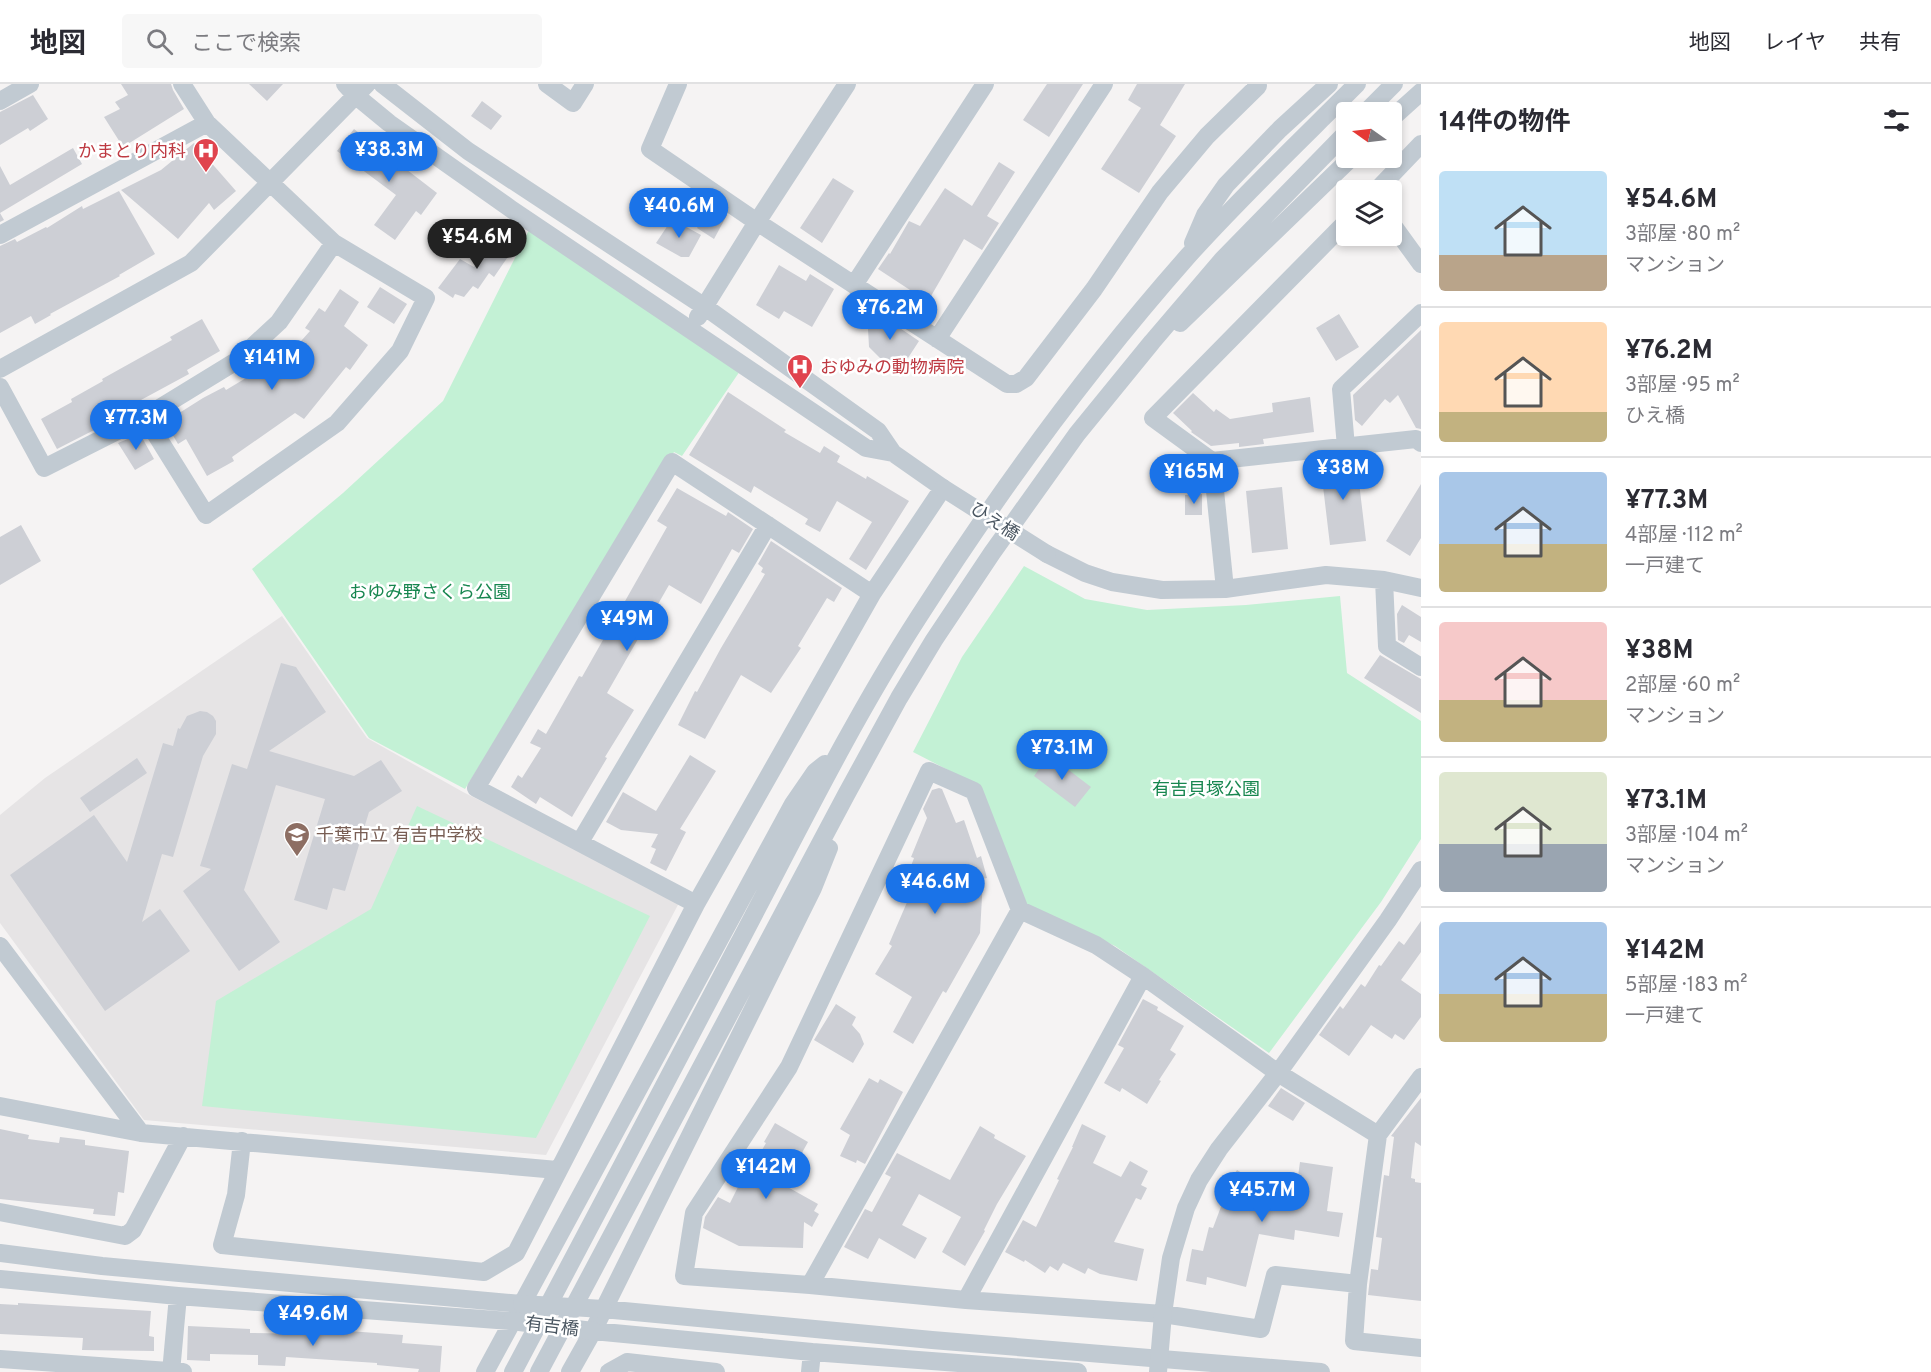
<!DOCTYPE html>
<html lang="ja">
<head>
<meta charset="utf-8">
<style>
	:root { --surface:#fff; --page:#f7f7f7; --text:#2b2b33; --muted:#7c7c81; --line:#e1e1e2; --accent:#1a73e8 }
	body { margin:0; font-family:Overpass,"Noto Sans JP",sans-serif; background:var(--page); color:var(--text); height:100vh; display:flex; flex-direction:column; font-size:22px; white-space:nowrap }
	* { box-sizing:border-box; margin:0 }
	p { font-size:20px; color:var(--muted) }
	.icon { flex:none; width:33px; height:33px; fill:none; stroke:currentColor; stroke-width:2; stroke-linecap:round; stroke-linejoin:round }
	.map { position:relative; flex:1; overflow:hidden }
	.drawer { display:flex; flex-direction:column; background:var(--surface); width:510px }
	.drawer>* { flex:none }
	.needle { width:39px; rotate:284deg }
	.buttons { position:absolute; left:1336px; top:18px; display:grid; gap:12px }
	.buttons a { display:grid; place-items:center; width:66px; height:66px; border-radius:6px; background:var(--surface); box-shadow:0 3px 9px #0003; font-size:30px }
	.price { position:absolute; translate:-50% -51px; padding:0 14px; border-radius:21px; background:var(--accent); color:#fff; font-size:20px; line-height:39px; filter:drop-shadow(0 2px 3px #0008) }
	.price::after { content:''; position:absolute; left:50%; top:36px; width:18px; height:14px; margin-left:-9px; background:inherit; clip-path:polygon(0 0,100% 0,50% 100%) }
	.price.selected { background:#222; color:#fff }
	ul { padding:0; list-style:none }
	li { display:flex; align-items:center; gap:18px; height:150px; padding:0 18px }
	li+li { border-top:2px solid var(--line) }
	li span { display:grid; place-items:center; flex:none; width:168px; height:120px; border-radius:6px; color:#555 }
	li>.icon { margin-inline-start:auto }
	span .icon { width:72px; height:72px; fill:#fffc; stroke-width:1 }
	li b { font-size:26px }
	h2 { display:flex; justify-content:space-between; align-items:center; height:72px; padding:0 18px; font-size:26px }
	header { display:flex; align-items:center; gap:36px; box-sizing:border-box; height:84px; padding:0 30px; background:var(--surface); border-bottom:2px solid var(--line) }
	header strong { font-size:28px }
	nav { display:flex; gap:33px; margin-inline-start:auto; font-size:21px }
	.search { width:420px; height:54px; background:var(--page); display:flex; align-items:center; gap:15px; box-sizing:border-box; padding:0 21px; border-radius:6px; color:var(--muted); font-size:22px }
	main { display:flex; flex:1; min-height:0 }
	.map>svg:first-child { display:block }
	.education { fill:#e6e4e5 }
	.green { fill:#c3f1d5 }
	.building { fill:#cdcfd5 }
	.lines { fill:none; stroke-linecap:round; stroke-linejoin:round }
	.minor { stroke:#c1cad2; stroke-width:18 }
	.minor-bridge { stroke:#c1cad2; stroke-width:18 }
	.labels { text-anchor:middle; stroke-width:5; stroke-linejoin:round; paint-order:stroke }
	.health-label { font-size:18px; fill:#be3a42; stroke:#fff; text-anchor:end }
	.street-label { font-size:18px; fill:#4a5661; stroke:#fff }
	.park-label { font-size:18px; fill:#17864f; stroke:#fff }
	.education-label { font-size:18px; fill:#785e54; stroke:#fff; text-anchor:start }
</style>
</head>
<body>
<header>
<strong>地図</strong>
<div class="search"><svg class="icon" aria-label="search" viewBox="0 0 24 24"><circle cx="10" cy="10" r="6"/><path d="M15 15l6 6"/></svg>ここで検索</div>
<nav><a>地図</a><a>レイヤ</a><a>共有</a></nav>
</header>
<main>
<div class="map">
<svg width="1421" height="1288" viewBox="0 0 1421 1288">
	<rect width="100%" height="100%" fill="#f5f3f3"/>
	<path class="education" d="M282,532L367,654L463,708L680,817L546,1071L144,1036L0,839V731L45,694Z"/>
	<path class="green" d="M529,146L740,287L682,372L674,368L465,705L369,654L252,485L343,409L443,317Z
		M1024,482L1085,515L1147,526L1246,521L1340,512L1347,589L1421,637V755L1381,818L1269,969L1115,862L1020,818L981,703L913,668L962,573Z
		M417,722L650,832L536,1054L202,1022L216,917L371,825Z"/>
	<path class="building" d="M121,0H171L173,6L184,25L123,63L104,33L120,25L115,18L128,11Z
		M249,0H283L267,17Z
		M1047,0H1083L1049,53L1023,36Z
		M1137,0H1185L1160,41L1176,52L1139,109L1101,85L1141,24L1128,16Z
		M33,11L48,35L30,47L28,44L0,61V28Z
		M482,17L502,32L491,46L471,32Z
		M354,45L437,109L421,131L416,127L395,156L374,141L396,111L337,67Z
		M194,59L236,107L214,126L209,119L178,155L121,106L161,86Z
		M73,64L82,80L0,129L4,136L0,138V82L10,101Z
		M999,78L1015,88L987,132L999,139L982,166L964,155L923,226L905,215L910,206L878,185L889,169L890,170L909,137L920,142L945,104L972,122Z
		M833,94L854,107L822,159L800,144Z
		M119,107L155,170L119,191L120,192L50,230L51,231L35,240L31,232L0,249V162L15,155L17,158L46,143L47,144L82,122L83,125Z
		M711,120L727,131L714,155L697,144Z
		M672,135L701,151L689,173H681L656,159Z
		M497,151L514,164L494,193L489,189L478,205L473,202L464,213L455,210L453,214L438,204L460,175L474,183Z
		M779,181L806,197L810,190L834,205L812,243L784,227L779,235L756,221Z
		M380,203L407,220L394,240L367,223Z
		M340,205L359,218L344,242L368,261L350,286L346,283L304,335L295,329L232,373L234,377L207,392L186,355L178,360L165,338L203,314L224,303L226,306L256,288L257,289L281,272L284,276L310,247L305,244L319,224L325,228Z
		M1339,230L1359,263L1336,277L1316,244Z
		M878,234H885L919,257L908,274L896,277L880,274L869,263L868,245Z
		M202,235L220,267L187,286L189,290L117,329L119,332L100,343L57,365L41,335L72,318L71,315L103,297L102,295L172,256L170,253Z
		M1421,246V345L1416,344L1398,311L1390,319L1385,315L1362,342L1355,336L1353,311Z
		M728,308L786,346L784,348L820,369L824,362L840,372L837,378L866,395L867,392L909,417L866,486L849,475L872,438L837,417L820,448L805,440L808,435L754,402L751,409L689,371Z
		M1193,309L1214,328L1216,325L1230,335L1273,328L1272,319L1310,313L1314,348L1263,355L1264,360L1239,363V359L1211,362L1191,348L1192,347L1173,329Z
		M140,350L154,375L135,386L118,359Z
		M1356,373L1366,457L1330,461L1320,377Z
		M1421,400V454L1410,472L1386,457Z
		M1282,403L1288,465L1252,469L1246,407Z
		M677,404L726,432L728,428L753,445L739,469L732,465L701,520L669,501L607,609L634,626L605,673L607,674L572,733L540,713L536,720L511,703L518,691L522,694L541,664L530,659L538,645L546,650L579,592L582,593L667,443L657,437Z
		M1202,410V431H1185V411Z
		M21,441L41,477L0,501V453Z
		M771,457L842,504L834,518L827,514L798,562L801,564L771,609L741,591L705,655L678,641L695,607L697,608L721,564L765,490L761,488L763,484L758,480Z
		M1402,521L1421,533V558L1409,551L1404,559L1398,556L1397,530Z
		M1380,571L1421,595V629L1364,594Z
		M281,579L296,583L326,628L269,667L354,692L381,676L402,707L369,728L345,807L333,804L327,826L294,816L325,715L276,701L244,806L280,858L239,887L183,807L211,785L200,782L232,680L247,685Z
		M200,627L207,628L213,632L216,637V650L203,672L173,773L162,770L142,838L160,825L190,867L105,927L10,791L94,731L127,778L163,659L173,662L178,644L180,645L187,632Z
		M690,671L716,687L680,745L686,748L666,787L650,779L656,765L651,763L658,750L621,746L606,738L623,708L656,727Z
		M1049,671L1091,703L1075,723L1034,692Z
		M137,674L147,689L90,728L80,714Z
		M939,704L942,705L956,739L964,736L977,774L981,772L987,794L983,795L980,849L946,909L943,907L913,960L893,948L912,913L875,890L892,862L889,860L911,809L902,806L914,774L911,773L927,734L923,725L932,706Z
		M1421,837V868L1401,896L1421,910V933L1404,956L1395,950L1392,955L1371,941L1349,972L1319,951L1340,922L1343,925L1361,900L1365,903L1379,881L1381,882L1399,857L1404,861Z
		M1143,915L1158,923L1157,926L1184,942L1170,966L1176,970L1159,996L1161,997L1147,1020L1122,1004L1120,1008L1104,999L1124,964L1118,961Z
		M836,920L856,933L852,941L860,950L864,960L853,979L814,956Z
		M869,994L878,999L880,995L903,1008L865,1080L857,1076L856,1079L840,1072L850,1051L840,1045Z
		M1281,1004L1305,1019L1293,1037L1268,1022Z
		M1421,1014V1062L1415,1058L1411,1094L1415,1095V1098L1421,1099V1217L1368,1211L1371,1185L1378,1186L1382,1154L1376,1153L1384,1091L1389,1092L1394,1053L1391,1052Z
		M775,1039L808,1058L784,1101L818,1120L814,1127L819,1130L812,1143L804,1138L803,1164L739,1162L703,1144L705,1133L718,1113L730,1119L745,1089L748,1090L766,1059L764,1058Z
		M1082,1040L1106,1052L1093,1079L1121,1093L1130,1077L1148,1087L1141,1101L1147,1104L1141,1116L1136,1114L1114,1158L1144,1165L1137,1197L1100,1190L1088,1184L1085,1190L1063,1179L1058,1187L1050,1182L1045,1189L1025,1176L1024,1178L1005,1168L1023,1136L1036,1143L1059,1096L1057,1095L1073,1063H1072Z
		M980,1042L995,1051L994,1054L1026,1072L997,1120L984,1146L985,1147L965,1182L942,1168L961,1133L919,1110L902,1141L927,1154L915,1175L879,1154L868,1175L844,1163L865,1125L872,1128L891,1093L885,1090L897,1069L950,1096Z
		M0,1045L29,1051L28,1055L59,1059L60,1053L85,1056V1061L129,1067L124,1109L118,1108L115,1132L93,1130L94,1125L0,1115Z
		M1300,1078L1333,1083L1327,1127L1343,1129L1339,1153L1295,1146L1294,1156L1259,1150L1246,1203L1207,1193L1206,1201L1186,1197L1192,1165L1203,1167L1209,1143L1213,1144L1228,1104L1226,1103L1237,1086L1257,1098L1256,1101L1294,1120Z
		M18,1219L151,1227L149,1252L154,1253V1267L82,1266L83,1254L0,1250V1220L18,1221Z
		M188,1242L250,1245V1249L308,1250V1244L403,1251L402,1259L442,1262L440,1288H418L419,1285L377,1281V1279L286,1273L285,1282L258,1281V1271L210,1270V1277L187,1276Z"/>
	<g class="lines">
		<path class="minor" d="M345,0L355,11L389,39L511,125L866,364L893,369
			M547,0L573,19L585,0
			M678,0L650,65L757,138L1007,300H1016L1026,294L1094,205L1160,108L1207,52L1258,2L1256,0
			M0,17L30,0
			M1366,28L1394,0
			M1392,34L1421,8
			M1377,106L1421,60
			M1392,140L1421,180
			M0,151L207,39
			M1193,159L1205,131L1226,101L1280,45L1329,0
			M854,201L985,0
			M698,233L757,138L847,0
			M1180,239L1351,74
			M937,255L1104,0
			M0,285L191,179L367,0
			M0,303L44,384L145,333L238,276L279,238L334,159
			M145,333L206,431L337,339L400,267L426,214L334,159L207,39L182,0
			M1346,363L1341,305L1421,229
			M1212,377L1416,355L1421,359
			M1047,470L1085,489L1112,498L1162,506L1225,505L1326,491L1384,496L1421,504
			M1384,496L1387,562L1421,583
			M1225,505L1212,377L1153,334L1347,137
			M580,758L768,441
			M696,820L476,704L672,378L872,510
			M0,862L141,1049
			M1421,993L1378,1051L1358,1200L1354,1257L1421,1264
			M0,1022L141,1049L557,1086
			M242,1057L236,1111L222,1161L484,1188L516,1169L696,820L872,510L943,404L893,369L878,347L705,223L468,67L382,0
			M0,1128L125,1152L133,1146L183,1052
			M0,1169L102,1182L522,1220
			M0,1195L178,1212L511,1237
			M1358,1200L1275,1191L1261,1245L1163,1230L966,1216L810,1201L684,1192L694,1129L789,983L929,687L974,707L1020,826L1096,861L1143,892L1278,989L1378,1051
			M810,1201L1020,826
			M966,1216L1143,892
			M603,1225L932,1256L1321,1288
			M1163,1230L1171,1174L1186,1124L1199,1096L1219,1065L1278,989L1388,836L1421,786
			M593,1247L812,1268L1078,1288
			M0,1275L183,1288
			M171,1288L178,1212
			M485,1288L793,720L815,688L825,680
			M513,1288C588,1146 664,1003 738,861C796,751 851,638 918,534C999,407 1089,284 1188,172C1242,112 1300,57 1357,0
			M539,1288L846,711L899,614L934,556L992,469L1077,350L1152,258L1222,176L1347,48
			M570,1288L593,1247L813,804L829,764
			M609,1288L627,1278L716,1288
			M810,1288L812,1268"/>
		<path class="minor-bridge" d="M943,404L1047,470
			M522,1220L603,1225
			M511,1237L593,1247
			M1158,1288L1163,1230"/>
	</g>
	<defs>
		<symbol id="hospital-pin" viewBox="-11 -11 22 30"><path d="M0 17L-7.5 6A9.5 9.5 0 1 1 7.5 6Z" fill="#e0444e" stroke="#fff"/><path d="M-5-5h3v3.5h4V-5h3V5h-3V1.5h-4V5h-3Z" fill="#fff"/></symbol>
		<symbol id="school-pin" viewBox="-11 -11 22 30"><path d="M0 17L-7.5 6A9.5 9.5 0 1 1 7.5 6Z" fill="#8d6e63" stroke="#fff"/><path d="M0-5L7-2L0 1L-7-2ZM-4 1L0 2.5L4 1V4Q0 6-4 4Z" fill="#fff"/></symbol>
	</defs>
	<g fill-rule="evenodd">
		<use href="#hospital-pin" x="191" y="52" width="30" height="40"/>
		<use href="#hospital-pin" x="785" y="268" width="30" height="40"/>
		<use href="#school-pin" x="282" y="736" width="30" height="40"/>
	</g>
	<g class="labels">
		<g class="health-label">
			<text x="186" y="73">かまとり内科</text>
			<text x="820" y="289" text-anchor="start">おゆみの動物病院</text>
		</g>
		<g class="street-label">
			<text transform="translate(995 437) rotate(33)" y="6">ひえ橋</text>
			<text transform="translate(552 1242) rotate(7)" y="6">有吉橋</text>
		</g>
		<g class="park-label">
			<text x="430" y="514">おゆみ野さくら公園</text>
			<text x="1206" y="711">有吉貝塚公園</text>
		</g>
		<g class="education-label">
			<text x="316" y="757">千葉市立 有吉中学校</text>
		</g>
	</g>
</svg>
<div class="buttons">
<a><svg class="needle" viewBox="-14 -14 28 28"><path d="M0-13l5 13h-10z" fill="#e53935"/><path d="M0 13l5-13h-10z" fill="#7c7c81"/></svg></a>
<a><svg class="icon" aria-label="layers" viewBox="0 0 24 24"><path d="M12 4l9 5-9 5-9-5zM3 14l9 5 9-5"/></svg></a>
</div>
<b class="price" style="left:389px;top:99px">¥38.3M</b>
<b class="price" style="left:679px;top:155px">¥40.6M</b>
<b class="price selected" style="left:477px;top:186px">¥54.6M</b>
<b class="price" style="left:890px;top:257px">¥76.2M</b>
<b class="price" style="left:272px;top:307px">¥141M</b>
<b class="price" style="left:136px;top:367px">¥77.3M</b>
<b class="price" style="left:1343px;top:417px">¥38M</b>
<b class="price" style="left:1194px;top:421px">¥165M</b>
<b class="price" style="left:627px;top:568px">¥49M</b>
<b class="price" style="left:1062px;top:697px">¥73.1M</b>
<b class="price" style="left:935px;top:831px">¥46.6M</b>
<b class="price" style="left:766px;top:1116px">¥142M</b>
<b class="price" style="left:1262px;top:1139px">¥45.7M</b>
<b class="price" style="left:313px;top:1263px">¥49.6M</b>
</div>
<section class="drawer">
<h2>14件の物件<svg class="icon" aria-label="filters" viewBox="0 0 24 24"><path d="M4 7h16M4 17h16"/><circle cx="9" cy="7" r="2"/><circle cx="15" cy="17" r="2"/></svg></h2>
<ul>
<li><span style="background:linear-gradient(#bfe0f5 70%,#b9a48a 0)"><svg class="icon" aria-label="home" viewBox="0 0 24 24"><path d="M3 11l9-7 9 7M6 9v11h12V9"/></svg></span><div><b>¥54.6M</b><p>3部屋 · 80 m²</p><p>マンション</p></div></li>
<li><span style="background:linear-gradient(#ffd9b3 75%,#c2b280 0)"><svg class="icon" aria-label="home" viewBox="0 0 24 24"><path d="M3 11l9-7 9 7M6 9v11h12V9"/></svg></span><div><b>¥76.2M</b><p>3部屋 · 95 m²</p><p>ひえ橋</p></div></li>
<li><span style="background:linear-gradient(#a9c7e8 60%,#c2b280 0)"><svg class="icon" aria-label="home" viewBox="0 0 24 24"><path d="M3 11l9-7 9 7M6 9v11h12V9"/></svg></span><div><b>¥77.3M</b><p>4部屋 · 112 m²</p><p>一戸建て</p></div></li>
<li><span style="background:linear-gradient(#f6c9c9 65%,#c2b280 0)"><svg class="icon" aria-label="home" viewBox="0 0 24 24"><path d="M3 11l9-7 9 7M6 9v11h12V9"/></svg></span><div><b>¥38M</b><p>2部屋 · 60 m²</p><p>マンション</p></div></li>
<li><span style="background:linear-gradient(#dfe7d0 60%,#9aa5b1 0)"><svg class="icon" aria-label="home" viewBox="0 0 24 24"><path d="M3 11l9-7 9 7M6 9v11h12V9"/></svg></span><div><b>¥73.1M</b><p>3部屋 · 104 m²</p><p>マンション</p></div></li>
<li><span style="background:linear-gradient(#a9c7e8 60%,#c2b280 0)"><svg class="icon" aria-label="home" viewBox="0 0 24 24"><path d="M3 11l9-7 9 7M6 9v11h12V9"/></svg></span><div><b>¥142M</b><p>5部屋 · 183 m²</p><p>一戸建て</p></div></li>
</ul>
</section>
</main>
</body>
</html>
